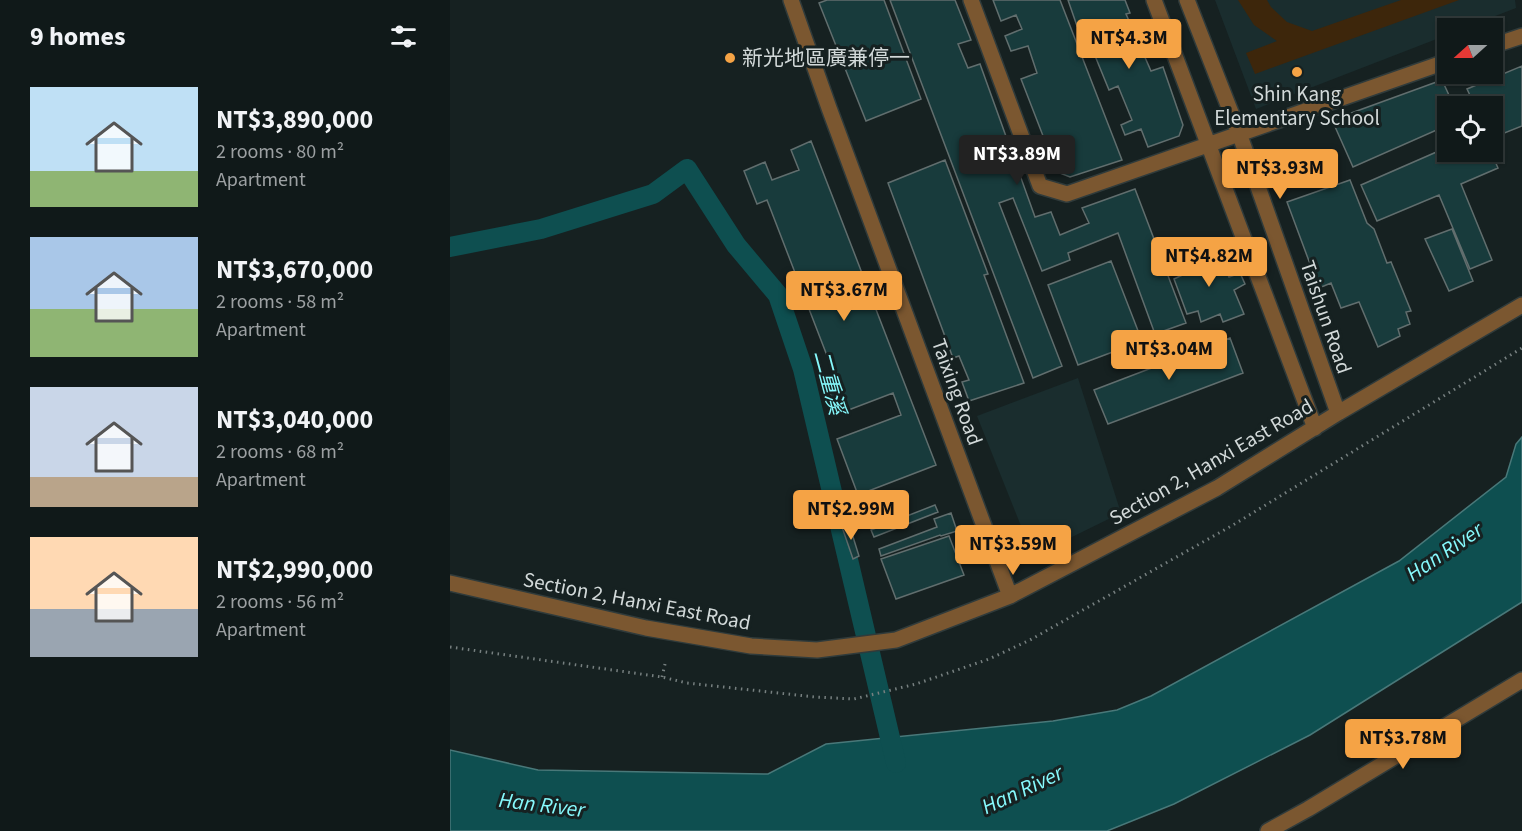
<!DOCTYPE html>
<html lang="en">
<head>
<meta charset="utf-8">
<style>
	:root { --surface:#101919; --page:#192222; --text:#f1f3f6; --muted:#9ca0a2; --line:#303838; --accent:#f5a345 }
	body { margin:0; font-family:"Source Sans 3","Noto Sans TC",sans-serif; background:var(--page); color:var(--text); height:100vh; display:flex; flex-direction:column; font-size:22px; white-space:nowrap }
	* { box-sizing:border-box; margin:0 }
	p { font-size:20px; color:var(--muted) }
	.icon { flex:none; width:33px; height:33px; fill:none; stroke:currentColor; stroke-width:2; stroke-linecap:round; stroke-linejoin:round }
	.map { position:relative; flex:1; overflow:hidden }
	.drawer { display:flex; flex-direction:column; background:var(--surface); width:450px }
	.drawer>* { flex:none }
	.needle { width:39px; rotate:249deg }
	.buttons { position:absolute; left:987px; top:18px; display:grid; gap:12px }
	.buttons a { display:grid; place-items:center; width:66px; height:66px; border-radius:0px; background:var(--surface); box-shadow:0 2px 4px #0004,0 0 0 2px var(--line); font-size:30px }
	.price { position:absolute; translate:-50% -51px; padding:0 14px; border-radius:6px; background:var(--accent); color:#111; font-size:20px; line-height:39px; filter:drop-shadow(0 2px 3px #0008) }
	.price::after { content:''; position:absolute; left:50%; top:36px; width:18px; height:14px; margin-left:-9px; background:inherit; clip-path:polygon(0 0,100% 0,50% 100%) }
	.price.on { background:#222; color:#fff }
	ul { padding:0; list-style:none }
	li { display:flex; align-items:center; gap:18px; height:150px; padding:0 30px }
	li span { display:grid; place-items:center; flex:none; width:168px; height:120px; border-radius:0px; color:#555 }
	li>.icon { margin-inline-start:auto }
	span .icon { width:72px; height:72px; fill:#fffc; stroke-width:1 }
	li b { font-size:26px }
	h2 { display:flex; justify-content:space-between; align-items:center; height:72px; padding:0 30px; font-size:26px }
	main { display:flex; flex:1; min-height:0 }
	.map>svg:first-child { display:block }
	.built { fill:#1a2d2e }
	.green { fill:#3d260b }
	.water { fill:#0e4f50; stroke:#497879; stroke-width:1.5 }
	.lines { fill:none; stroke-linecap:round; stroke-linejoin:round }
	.canal { stroke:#0e4f50; stroke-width:20 }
	.building { fill:#183b3c; stroke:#616e6e; stroke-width:1.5 }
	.minor-casing { stroke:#303b3b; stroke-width:18 }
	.path { stroke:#778080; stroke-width:3; stroke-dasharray:1.5 4.5; stroke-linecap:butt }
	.minor { stroke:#7b5730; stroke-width:15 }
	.poi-dot { fill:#f5a345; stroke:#162121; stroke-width:2 }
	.labels { text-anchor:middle; stroke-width:6; stroke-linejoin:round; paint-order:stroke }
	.poi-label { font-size:21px; fill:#d2d9d9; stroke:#162121; text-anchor:start }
	.street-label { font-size:21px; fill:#d2d9d9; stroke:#162121 }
	.water-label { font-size:22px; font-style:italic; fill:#86f9fc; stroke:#162121 }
</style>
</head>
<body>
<main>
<section class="drawer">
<h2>9 homes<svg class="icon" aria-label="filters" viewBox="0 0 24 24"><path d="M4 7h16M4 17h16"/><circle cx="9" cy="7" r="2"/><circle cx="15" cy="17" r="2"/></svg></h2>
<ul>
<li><span style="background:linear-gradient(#bfe0f5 70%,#8fb573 0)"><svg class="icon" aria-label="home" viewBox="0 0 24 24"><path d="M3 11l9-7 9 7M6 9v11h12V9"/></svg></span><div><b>NT$3,890,000</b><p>2 rooms · 80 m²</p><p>Apartment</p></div></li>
<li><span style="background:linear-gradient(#a9c7e8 60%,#8fb573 0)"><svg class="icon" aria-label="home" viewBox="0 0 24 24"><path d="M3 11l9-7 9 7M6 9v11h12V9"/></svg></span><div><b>NT$3,670,000</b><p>2 rooms · 58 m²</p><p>Apartment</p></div></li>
<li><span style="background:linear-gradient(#c9d6e8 75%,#b9a48a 0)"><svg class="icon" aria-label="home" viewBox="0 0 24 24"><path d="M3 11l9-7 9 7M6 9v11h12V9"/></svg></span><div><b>NT$3,040,000</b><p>2 rooms · 68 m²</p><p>Apartment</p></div></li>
<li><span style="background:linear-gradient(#ffd9b3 60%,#9aa5b1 0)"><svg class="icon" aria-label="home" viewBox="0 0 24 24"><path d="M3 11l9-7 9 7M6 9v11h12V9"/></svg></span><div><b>NT$2,990,000</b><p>2 rooms · 56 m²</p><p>Apartment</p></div></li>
</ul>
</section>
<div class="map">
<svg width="1072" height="831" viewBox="0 0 1072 831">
	<rect width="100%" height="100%" fill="#162121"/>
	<path class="built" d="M765,0H1065L1066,8L1014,28H998L997,35L806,109Z
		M628,378L671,513L583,556L527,416Z"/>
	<path class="green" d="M788,0H817L821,7L837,22L862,31L951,0H1009L805,74L796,53L827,41L804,25Z"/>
	<path class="water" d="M1072,437V602L860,735L724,804L657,831H0V750L88,770L318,774L376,744L603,721L667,710L701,696L949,561L1056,477L1066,444Z"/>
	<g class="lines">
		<path class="canal" d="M0,247L91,229L203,194L237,169L286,245L328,295L353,369L446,763"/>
	</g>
	<path class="building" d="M377,0H434L471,99L416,121L369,3Z
		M440,0H505L521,40L508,44L518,68L530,64L585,217L601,212L610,235L639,223L632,208L685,189L736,323L705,334L668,233L618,253L620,260L592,271L563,198L549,203L612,366L583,378Z
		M543,0H610L672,160L620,177L607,172L571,79L587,73L578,46L561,51L555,36L572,29L566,15L551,21Z
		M618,0H675L680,13L676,14L701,71L713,67L733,125L729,136L698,147L691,129L675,135L671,125L682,120L668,86L659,90L632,24L627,26Z
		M1072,66V126L1042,138V106H1025L1017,89Z
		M992,80L1004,106H998V125L903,167L882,120Z
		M361,141L486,465L408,495L387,439L451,415L443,393L388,414L376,382L386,379L317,200L307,204L294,171L315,162L322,180L349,170L341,150Z
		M998,147V152H1041L1048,168L1011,184L1042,260L1020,269L989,195L927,221L911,185Z
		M495,160L538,274L534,275L574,383L519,401L512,382L519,380L509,356L503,358L438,183Z
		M900,180L917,223L924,229L937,263L941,262L961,311L956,312L960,324L948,329L950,336L928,347L909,302L891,308L881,283L869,288L837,202Z
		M1002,229L1023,281L999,291L975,239Z
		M748,250L752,260L769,254L779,277L790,273L795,284L784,290L794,314L773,322L770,314L751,322L748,311L737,314L724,279L741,271L739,265L731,268L726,258Z
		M661,261L692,341L628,365L598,285Z
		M780,338L793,373L658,424L644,390Z
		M485,505L488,512L424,537L421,530Z
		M501,513L507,531L491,536L490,535L431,556L429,549L487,527L484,519Z
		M399,524L409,556L403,559L392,527Z
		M499,536L514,575L446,599L431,559Z"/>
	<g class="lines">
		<defs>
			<path id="minor" d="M341,0L379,108L560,596
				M521,0L590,186L617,194L998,61
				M704,0L865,428
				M737,0L789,133L888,413
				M1042,46L1072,36
				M0,583L196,628L301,646L367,650L446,640L560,596L767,488L888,413L1072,305
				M818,831L858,809L1072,680"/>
		</defs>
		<use href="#minor" class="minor-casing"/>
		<path class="path" d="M0,647L212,677L237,683L365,697L404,699L466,684L539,659L580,640L783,525L1072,348
			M212,677L215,664"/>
		<use href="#minor" class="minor"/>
	</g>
	<g class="poi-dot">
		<circle cx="280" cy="58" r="6"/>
		<circle cx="847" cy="72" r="6"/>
	</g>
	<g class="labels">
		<g class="poi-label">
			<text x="292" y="65">新光地區廣兼停一</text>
			<text x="847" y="101" text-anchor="middle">Shin Kang<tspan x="847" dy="24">Elementary School</tspan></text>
		</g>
		<g class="street-label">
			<text transform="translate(876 317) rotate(71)" y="7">Taishun Road</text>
			<text transform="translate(507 392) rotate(70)" y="7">Taixing Road</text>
			<text transform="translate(761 462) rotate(-30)" y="7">Section 2, Hanxi East Road</text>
			<text transform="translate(187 601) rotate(11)" y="7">Section 2, Hanxi East Road</text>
		</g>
		<g class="water-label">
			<text transform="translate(380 382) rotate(75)" y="8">二重溪</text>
			<text transform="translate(994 551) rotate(-34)" y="8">Han River</text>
			<text transform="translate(572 789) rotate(-25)" y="8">Han River</text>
			<text transform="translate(92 804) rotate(7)" y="8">Han River</text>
		</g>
	</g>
</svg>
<div class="buttons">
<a><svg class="needle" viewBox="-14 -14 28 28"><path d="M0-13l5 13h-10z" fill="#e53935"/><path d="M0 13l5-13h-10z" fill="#9ca0a2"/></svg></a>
<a><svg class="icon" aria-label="locate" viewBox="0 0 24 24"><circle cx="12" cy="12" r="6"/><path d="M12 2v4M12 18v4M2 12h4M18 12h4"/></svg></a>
</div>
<b class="price" style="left:679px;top:70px">NT$4.3M</b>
<b class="price on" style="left:567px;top:186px">NT$3.89M</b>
<b class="price" style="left:830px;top:200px">NT$3.93M</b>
<b class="price" style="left:759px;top:288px">NT$4.82M</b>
<b class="price" style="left:394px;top:322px">NT$3.67M</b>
<b class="price" style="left:719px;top:381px">NT$3.04M</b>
<b class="price" style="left:401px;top:541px">NT$2.99M</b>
<b class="price" style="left:563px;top:576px">NT$3.59M</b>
<b class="price" style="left:953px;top:770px">NT$3.78M</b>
</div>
</main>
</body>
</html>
